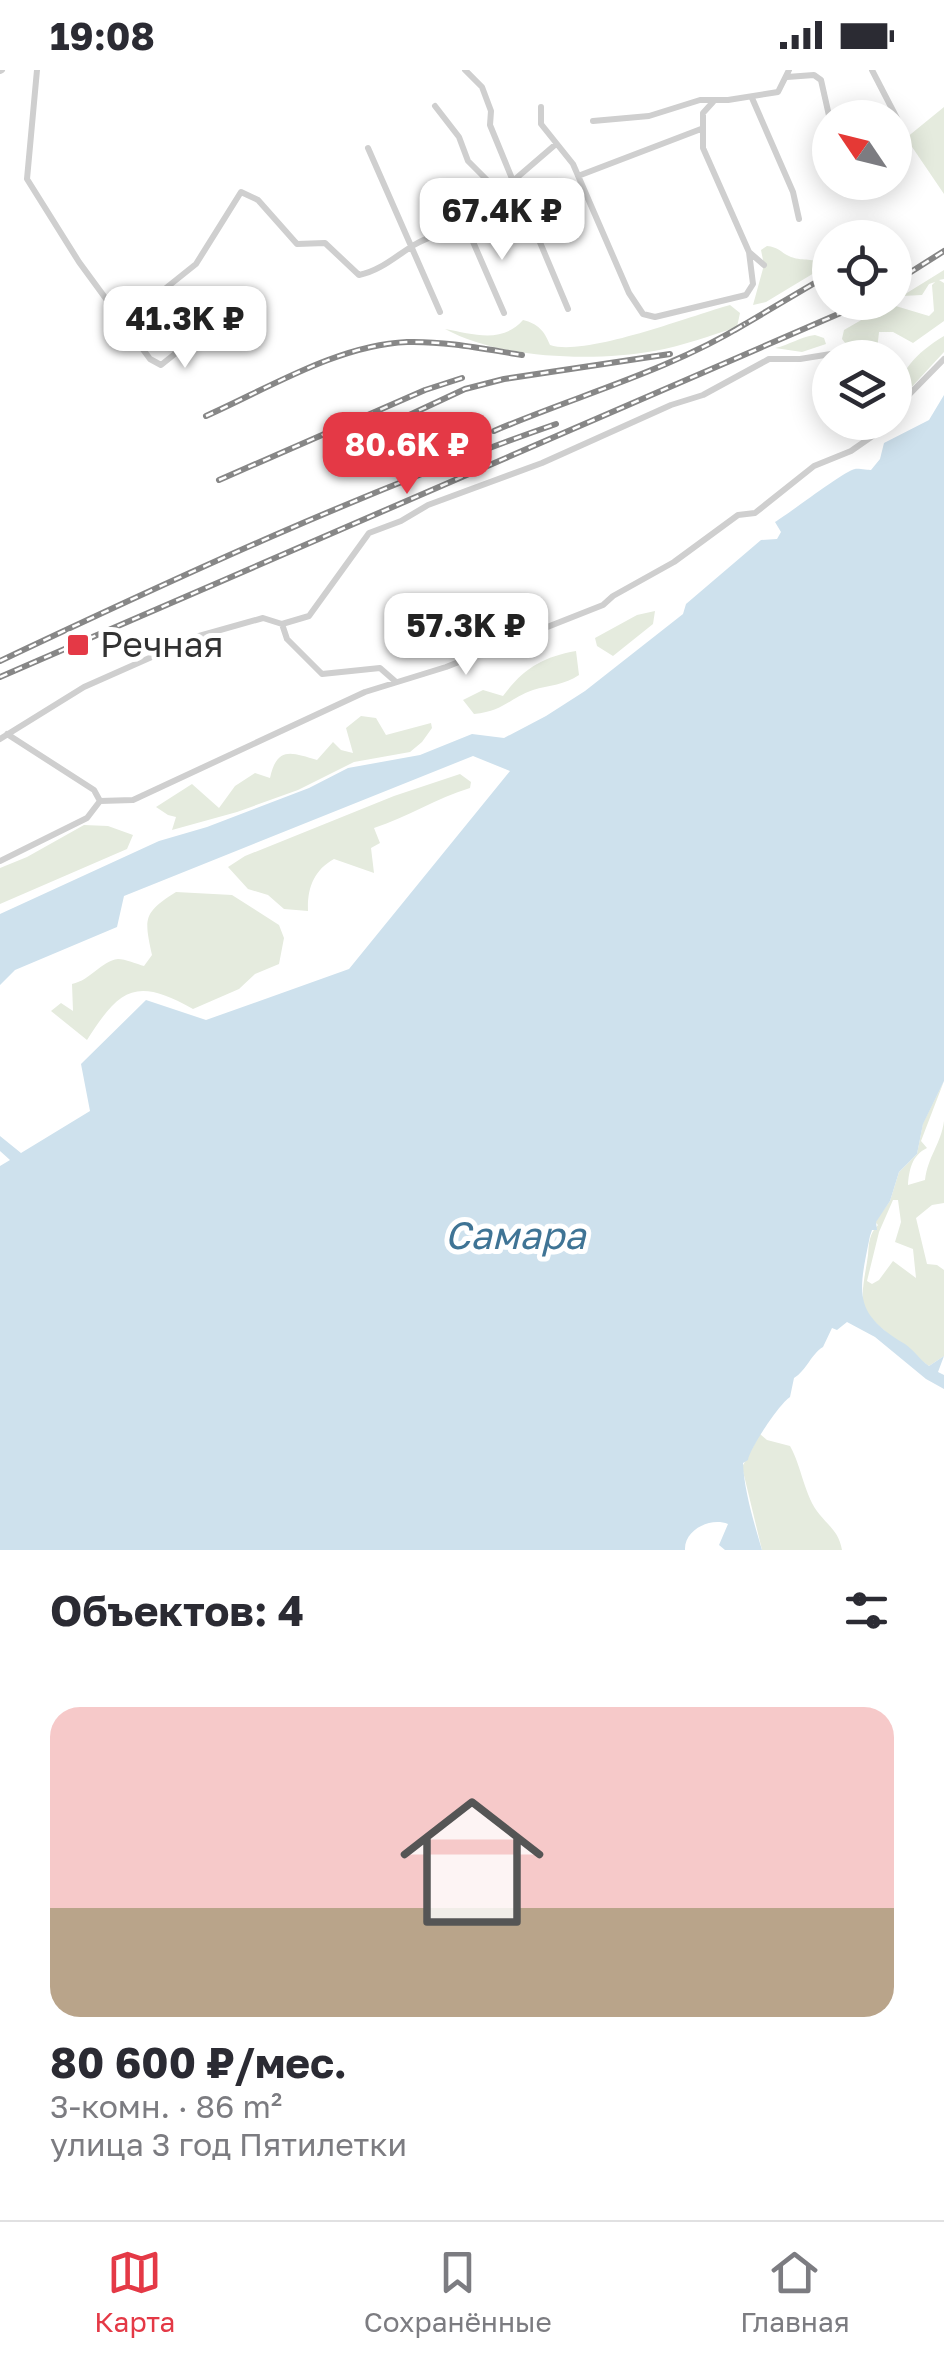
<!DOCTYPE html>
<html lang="ru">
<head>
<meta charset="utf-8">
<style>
	:root { --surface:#fff; --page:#f2f2f3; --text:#2b2b33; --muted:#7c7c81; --line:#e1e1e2; --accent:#e43946 }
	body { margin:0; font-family:"Golos Text",sans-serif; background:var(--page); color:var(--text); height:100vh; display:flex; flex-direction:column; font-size:38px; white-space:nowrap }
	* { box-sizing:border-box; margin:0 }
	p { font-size:32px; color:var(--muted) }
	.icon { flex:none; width:55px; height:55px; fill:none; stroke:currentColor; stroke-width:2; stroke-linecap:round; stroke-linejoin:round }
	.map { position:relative; height:1480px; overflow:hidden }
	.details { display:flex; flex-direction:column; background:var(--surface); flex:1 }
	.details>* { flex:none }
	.needle { width:65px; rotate:305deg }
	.tools { position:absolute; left:812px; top:30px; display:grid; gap:20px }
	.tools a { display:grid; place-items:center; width:100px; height:100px; border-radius:50%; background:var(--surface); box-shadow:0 5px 25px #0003; font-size:50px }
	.price { position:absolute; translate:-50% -85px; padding:0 22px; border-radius:20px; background:#fff; color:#222; font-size:32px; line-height:65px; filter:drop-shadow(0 2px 5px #0008) }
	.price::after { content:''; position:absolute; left:50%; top:60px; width:30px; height:22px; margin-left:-15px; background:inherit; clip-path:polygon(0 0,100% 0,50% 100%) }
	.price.on { background:var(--accent); color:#fff }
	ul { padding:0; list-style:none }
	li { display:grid; align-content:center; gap:20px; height:530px; padding:0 50px }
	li+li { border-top:2px solid var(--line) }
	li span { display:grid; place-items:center; height:310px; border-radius:30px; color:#555 }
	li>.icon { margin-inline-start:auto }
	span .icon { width:180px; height:180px; fill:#fffc; stroke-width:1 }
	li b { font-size:42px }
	h2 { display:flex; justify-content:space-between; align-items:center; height:120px; padding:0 50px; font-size:42px }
	.status { display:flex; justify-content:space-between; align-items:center; height:70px; padding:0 50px; background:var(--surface); direction:ltr }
	.status svg { height:28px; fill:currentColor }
	.menu { display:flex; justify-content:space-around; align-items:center; height:140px; border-top:2px solid var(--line); background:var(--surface); font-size:28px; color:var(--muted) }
	.menu a { display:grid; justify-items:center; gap:5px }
	.menu .on { color:var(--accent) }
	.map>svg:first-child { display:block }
	.green { fill:#e5ebde; fill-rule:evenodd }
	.water { fill:#cee1ed }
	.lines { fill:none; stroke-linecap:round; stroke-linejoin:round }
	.street { stroke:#cfcfcf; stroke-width:6 }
	.rail-casing { stroke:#878787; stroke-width:6 }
	.rail { stroke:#fff; stroke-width:2.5; stroke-dasharray:8; stroke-linecap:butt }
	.poi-dot { fill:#e43946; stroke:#fff; stroke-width:4 }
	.labels { text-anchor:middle; stroke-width:10; stroke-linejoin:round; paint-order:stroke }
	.poi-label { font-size:35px; fill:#323232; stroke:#fff; text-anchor:start }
	.water-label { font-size:38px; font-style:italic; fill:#3f7495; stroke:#fff }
</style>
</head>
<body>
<div class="status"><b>19:08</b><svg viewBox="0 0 49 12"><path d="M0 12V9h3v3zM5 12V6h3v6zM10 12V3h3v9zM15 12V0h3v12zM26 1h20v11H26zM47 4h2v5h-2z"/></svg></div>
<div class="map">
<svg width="944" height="1480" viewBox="0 0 944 1480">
	<rect width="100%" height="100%" fill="#fff"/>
	<path class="green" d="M944,37V124L906,68Z
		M767,176C779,177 781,183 791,187C805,192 812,186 824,197L766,232L753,235L764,195L761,180Z
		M944,200V209L939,210L944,213V251L913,273L893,262H879L877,280L882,287C865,288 852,283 842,269L844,260L889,234L929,246L934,241L932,215L935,212L929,214L922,225L902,226Z
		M730,235L740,243L737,257C710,266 682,276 654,281C593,292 500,289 445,259C473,264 502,274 523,250C538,254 544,260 550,275C585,287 690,246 730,235Z
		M815,265L824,268L826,274L802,282L775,278C790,275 799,267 815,265Z
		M944,266V282L895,335C895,304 917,282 944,266Z
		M655,541L653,554L613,586L597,576L595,568L637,545Z
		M576,581L579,605C565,615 549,615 533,620C508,629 504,641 474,644L463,630L483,620L503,626C523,599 542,587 576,581Z
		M361,646L376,648L386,665L431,653L432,658L422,672L410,682L354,692L298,720L237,742L172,760L176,747L168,745L156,737L192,714L219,738L235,716L255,703L270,708C277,676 291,682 317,690L333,672L341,680L353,683L346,658Z
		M460,704L471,712L470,718C436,728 408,747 374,758L380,773L371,778L374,803L334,789C314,800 307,818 308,841L284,839L268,825L248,819L228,797L245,786L394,726Z
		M84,755L108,756L133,765L127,779L0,834V798L27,787Z
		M176,822L232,825L279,855L284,868L279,894L255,904L239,919L193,939C136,907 120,918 87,970L51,941L61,933L73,941L72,914C91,910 101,891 118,889C125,889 137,894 144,896L152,885C144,848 143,843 176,822Z
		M944,1011L921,1071L927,1078C912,1085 909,1100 908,1115L925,1110C928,1086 941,1074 944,1051V1133L932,1135L916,1148L927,1194L937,1195L944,1200V1286L929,1296C917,1287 867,1249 864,1239C860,1222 866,1202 868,1185C869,1173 869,1164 878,1155L875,1152L890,1131L899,1102L917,1084L923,1053ZM893,1130H898L901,1152L895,1172L913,1179L916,1208L893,1191L879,1210L872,1214L867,1211L879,1162Z
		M760,1364L767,1370L790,1376C802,1397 804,1426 820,1445C831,1458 839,1463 842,1480H762L742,1397Z"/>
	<path class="water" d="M944,325V1011L923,1054L917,1084L899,1102L890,1131L876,1152L877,1160H872L870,1166C858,1224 853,1243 905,1274C914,1280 920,1290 929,1296L944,1286L938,1302L944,1305V1319L926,1309L875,1267L847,1252L837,1260L832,1258L823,1277C812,1283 806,1301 794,1308L790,1327C779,1334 749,1380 748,1390L743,1393C744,1420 754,1453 762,1480H725L719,1475L728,1454C710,1447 684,1460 685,1480H0V1096L10,1090L0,1081V1066L21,1083L90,1041L81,994L146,930L206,950L349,899L510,701L473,686L124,826L117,857L15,900L0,915V844L159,771L207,757L309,718L348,698L420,685L472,664L504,668L546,646L585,621L683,544L686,534L761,470L777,469L781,462L775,452C790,443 844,401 855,399C857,398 869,400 871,400L880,389L884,373L929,350Z"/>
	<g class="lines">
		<path class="street" d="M37,0L27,109L79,192L150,289L161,295L176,283L166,218L196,194L241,122L258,130L297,174L325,173L359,205C380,201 396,186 414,175C431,165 448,161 467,158L493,116L513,111L556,74
			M465,0L482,17L491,41L490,55L513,111L523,117L526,139L568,239
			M872,0L903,60
			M0,1L2,0
			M787,7L814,5L821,10L830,50
			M752,28L793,122L799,149
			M713,32L703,43V78L749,182L764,195
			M435,36L459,67L468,91L493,116
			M541,37V54L573,94L629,223L643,244L655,247L746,225L753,214L749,182
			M593,51L649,46L700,30H728L778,22L789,0
			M368,78L440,242
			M578,106L701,59
			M852,112L853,115
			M467,158L504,243
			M895,339L944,289
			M282,554L287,569L322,604L380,598L396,612
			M7,664L94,720L100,731
			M0,669L84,617L199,566L263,548L282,554L309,546L369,463L401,451L428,435L542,393L671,335L703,325L769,289H800L837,283L857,288
			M0,791L87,748L100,731L133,730L365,622L446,597L603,535L613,526L674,492L738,445L755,443L814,396L851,381L874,365L880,352"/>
		<defs>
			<path id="rail" d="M895,212L944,181
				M735,260L830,204
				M206,346C269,318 338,275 407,272C446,271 484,279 522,285
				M390,354L465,319L504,309L670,284
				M494,361C578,325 666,302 745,254
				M219,410L425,320L462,308
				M0,591C182,505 366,420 556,354
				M0,607L866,232"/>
		</defs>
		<use href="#rail" class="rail-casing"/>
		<use href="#rail" class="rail"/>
	</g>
	<rect class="poi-dot" x="66" y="563" width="24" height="24" rx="5"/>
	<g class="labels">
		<g class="poi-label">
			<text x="100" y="587">Речная</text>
		</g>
		<g class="water-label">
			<text x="515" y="1179">Самара</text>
		</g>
	</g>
</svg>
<div class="tools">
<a><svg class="needle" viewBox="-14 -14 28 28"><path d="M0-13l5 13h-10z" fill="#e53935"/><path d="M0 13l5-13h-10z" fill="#7c7c81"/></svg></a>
<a><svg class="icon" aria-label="locate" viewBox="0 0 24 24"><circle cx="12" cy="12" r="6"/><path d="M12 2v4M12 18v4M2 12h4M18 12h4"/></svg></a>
<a><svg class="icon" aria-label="layers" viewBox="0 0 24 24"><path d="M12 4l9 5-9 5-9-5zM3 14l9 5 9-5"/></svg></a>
</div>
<b class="price" style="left:502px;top:193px">67.4K ₽</b>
<b class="price" style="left:185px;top:301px">41.3K ₽</b>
<b class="price on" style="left:407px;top:427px">80.6K ₽</b>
<b class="price" style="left:466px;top:608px">57.3K ₽</b>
</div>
<section class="details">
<h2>Объектов: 4<svg class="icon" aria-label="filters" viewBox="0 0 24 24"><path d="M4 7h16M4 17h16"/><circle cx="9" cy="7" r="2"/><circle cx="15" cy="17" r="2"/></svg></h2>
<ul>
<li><span style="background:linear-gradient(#f6c9c9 65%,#b9a48a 0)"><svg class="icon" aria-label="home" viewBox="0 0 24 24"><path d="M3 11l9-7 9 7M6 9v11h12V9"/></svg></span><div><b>80 600 ₽/мес.</b><p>3-комн. · 86 m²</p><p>улица 3 год Пятилетки</p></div></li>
</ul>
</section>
<nav class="menu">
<a class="on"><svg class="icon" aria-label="map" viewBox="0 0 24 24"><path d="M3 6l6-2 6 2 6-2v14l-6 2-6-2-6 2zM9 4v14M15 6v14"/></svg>Карта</a>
<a><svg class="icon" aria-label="saved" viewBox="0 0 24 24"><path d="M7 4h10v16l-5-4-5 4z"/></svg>Сохранённые</a>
<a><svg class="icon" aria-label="home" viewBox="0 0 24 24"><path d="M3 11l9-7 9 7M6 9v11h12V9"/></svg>Главная</a>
</nav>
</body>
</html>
